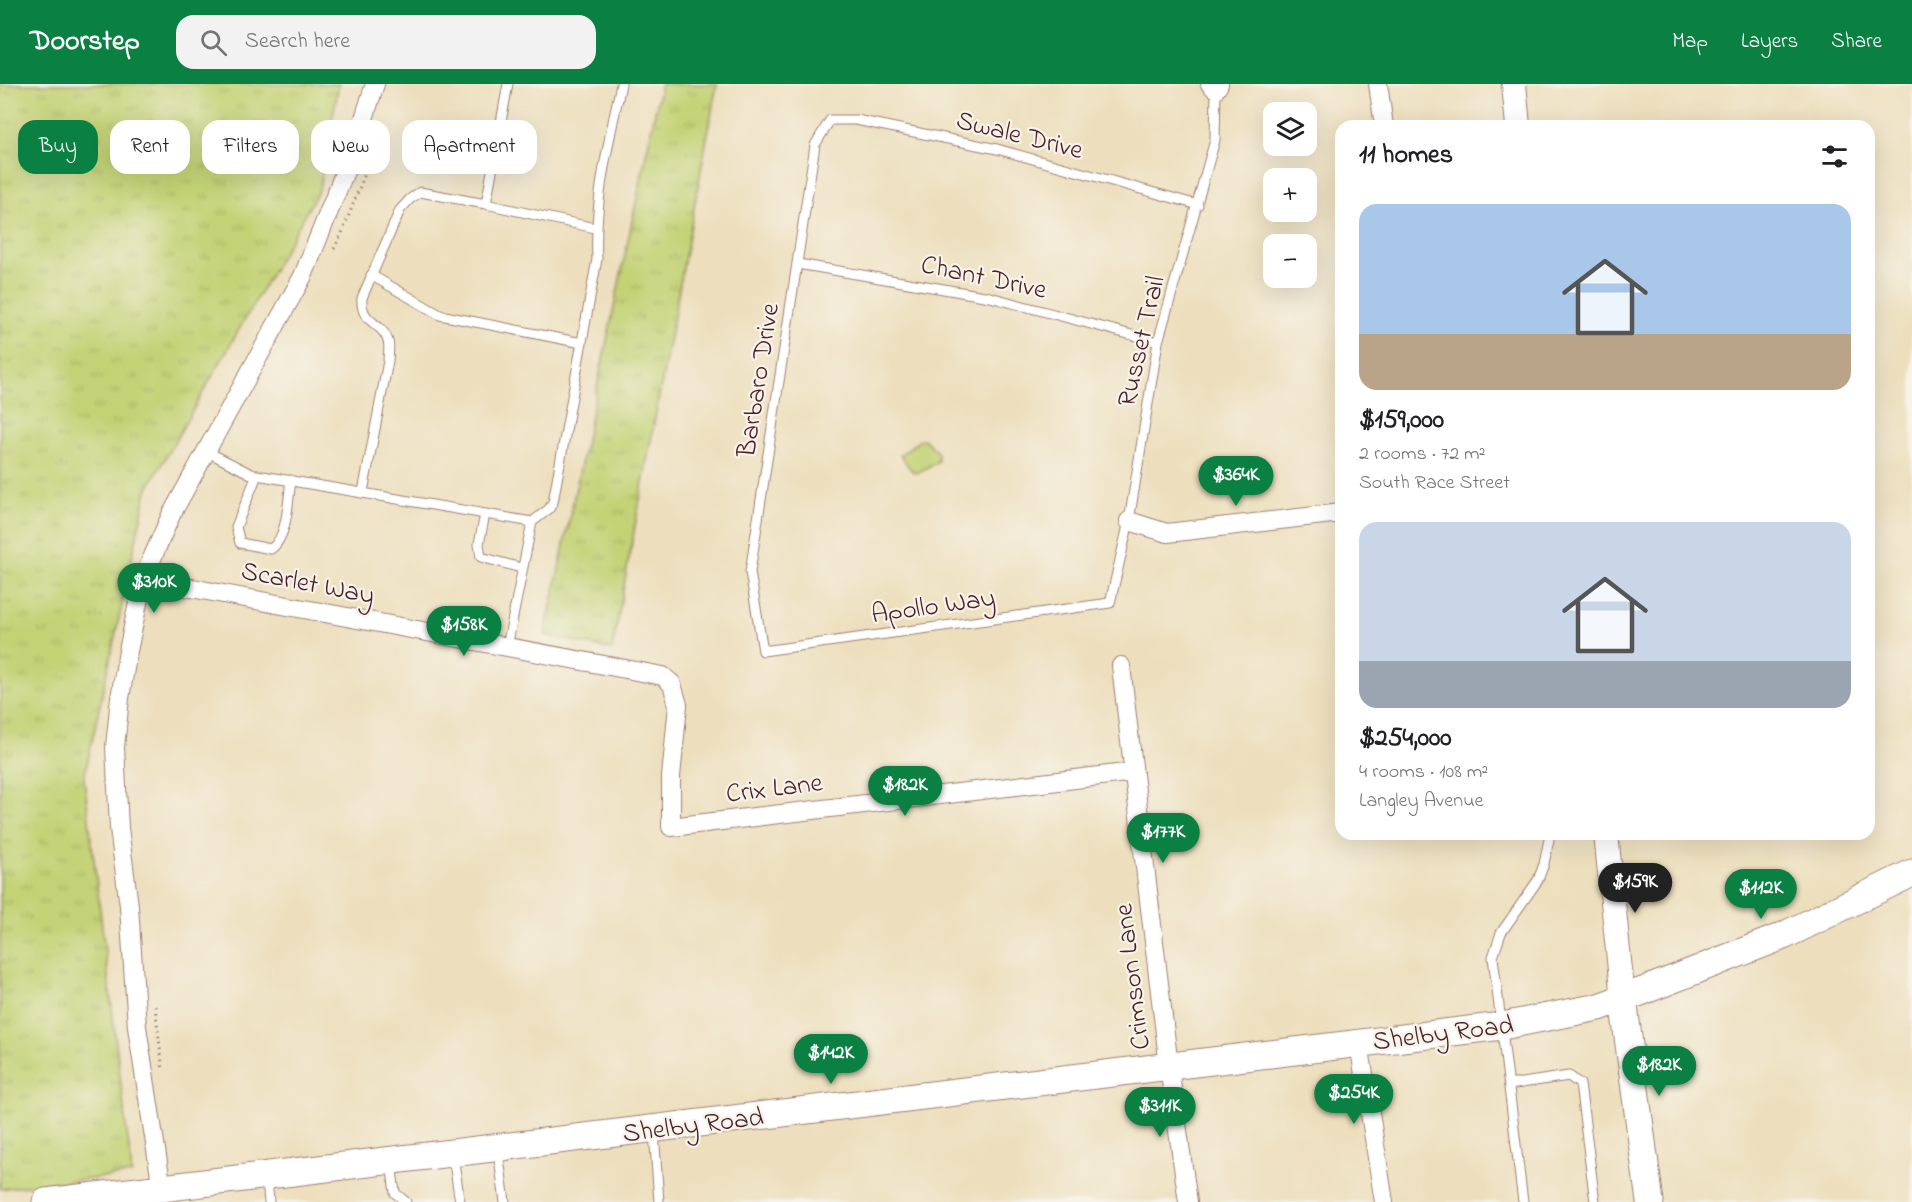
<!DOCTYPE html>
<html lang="en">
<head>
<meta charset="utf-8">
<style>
	:root { --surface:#fff; --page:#f2f2f2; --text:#202124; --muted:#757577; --accent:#0b8043 }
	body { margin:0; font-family:"Indie Flower",sans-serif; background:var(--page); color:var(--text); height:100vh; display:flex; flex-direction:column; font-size:22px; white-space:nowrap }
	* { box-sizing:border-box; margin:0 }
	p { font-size:20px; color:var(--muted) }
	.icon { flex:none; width:33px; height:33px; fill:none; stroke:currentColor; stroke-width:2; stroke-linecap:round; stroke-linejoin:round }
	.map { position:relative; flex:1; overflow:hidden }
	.sheet { position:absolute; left:1335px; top:36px; width:540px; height:720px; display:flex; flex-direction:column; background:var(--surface); border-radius:18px; box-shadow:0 6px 24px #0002 }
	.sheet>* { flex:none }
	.hud { position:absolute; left:18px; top:36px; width:570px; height:54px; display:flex; gap:12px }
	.tools { position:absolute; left:1263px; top:18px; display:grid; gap:12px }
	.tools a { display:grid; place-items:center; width:54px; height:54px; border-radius:12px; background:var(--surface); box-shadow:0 6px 24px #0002; font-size:30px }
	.price { position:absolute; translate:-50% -51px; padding:0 14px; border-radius:21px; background:var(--accent); color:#fff; font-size:20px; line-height:39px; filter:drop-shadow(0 2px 3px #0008) }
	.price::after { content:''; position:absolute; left:50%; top:36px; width:18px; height:14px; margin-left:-9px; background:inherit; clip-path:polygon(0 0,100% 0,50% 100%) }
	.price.current { background:#222; color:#fff }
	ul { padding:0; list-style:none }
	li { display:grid; align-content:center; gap:12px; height:318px; padding:0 24px }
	li span { display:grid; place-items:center; height:186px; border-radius:18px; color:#555 }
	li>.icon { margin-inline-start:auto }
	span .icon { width:108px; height:108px; fill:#fffc; stroke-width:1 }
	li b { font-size:26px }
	h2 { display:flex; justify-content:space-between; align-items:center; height:72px; padding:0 24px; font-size:26px }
	.tag { padding:0 21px; border-radius:18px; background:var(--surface); box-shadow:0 6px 24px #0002; font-size:21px; line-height:54px }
	.tag.current { background:var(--accent); color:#fff }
	header { display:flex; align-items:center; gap:36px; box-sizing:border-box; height:84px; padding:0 30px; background:var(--accent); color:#fff }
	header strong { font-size:28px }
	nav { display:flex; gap:33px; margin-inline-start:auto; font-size:21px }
	.search { width:420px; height:54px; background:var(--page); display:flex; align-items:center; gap:15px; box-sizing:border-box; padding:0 21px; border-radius:18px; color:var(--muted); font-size:22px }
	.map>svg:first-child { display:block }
	.grass { fill:url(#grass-tufts); stroke:#867850; stroke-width:1.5 }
	.park { fill:#c2d275; stroke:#867850; stroke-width:1.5 }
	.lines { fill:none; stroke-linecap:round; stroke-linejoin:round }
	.service-casing { stroke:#9c7f74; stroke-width:11 }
	.minor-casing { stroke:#9c7f74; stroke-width:20 }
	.tertiary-casing { stroke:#9c7f74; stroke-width:26 }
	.secondary-casing { stroke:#9c7f74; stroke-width:29 }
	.path { stroke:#9c7f74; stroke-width:3; stroke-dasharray:1.5 4.5; stroke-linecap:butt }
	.service { stroke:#fff; stroke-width:9 }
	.minor { stroke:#fff; stroke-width:18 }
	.tertiary { stroke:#fff; stroke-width:24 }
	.secondary { stroke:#fff; stroke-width:27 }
	.labels { text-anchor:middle; stroke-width:4.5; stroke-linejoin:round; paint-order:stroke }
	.street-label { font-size:27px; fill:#4a1f2b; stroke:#f7f3e8 }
</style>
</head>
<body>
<header>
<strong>Doorstep</strong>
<div class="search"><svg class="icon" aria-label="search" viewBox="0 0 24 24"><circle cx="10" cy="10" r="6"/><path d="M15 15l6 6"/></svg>Search here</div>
<nav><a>Map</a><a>Layers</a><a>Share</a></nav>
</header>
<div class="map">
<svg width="1912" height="1118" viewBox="0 0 1912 1118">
	<defs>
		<pattern id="grass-tufts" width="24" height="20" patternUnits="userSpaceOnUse" patternTransform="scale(1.5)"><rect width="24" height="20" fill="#c2d275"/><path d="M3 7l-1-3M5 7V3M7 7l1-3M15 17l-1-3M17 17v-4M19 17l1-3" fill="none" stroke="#a8b465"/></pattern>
	</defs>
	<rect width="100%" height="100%" fill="#f7f3e8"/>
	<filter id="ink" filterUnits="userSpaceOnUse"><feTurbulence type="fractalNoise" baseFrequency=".0167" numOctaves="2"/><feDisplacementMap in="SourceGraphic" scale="12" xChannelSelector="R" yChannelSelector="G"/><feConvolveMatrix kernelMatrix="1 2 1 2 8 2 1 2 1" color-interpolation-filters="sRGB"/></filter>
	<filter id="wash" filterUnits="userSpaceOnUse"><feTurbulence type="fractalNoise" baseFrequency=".008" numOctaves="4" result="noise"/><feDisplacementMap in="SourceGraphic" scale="24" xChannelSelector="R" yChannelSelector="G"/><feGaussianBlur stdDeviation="1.35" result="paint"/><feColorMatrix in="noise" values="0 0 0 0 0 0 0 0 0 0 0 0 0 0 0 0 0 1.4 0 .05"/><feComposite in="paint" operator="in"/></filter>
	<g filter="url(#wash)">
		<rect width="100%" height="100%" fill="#eddfbd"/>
		<path class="grass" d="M0,0H339L319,106L147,406L84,694L132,1090L0,1105Z
			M661,0H717L612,566L545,551Z"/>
		<path class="park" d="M924,355L938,369V377L917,389L913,388L900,371L920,356Z"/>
	</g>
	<g filter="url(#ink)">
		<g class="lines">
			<defs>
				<path id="service" d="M486,120L595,144
					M1198,121L997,65L856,36H830L815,61L750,488L763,567L1110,519L1129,437L1158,258L1215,56L1216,5
					M798,180L990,213L1158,258
					M371,191L440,231L582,259
					M206,367L251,390L532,438
					M257,391L236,443L240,459L271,465C288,453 288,416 291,396
					M363,408L388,277C388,271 390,263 388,257C383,238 360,240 362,214L400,126L410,115L420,108L486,120L508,0
					M485,430L479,460L481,473L521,484
					M507,563L532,438L549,425L553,418L597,175C594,115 609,58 621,0
					M1509,1001L1569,992L1580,1000L1595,1118
					M654,1047L659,1118
					M498,1067L505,1118
					M453,1072L460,1118
					M391,1079L395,1109L406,1118
					M267,1095L269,1118
					M1523,1118L1493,873L1501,849L1538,796L1544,780L1550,750"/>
				<path id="minor" d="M1210,0L1216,5L1219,0
					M1378,0L1384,42
					M1129,437L1167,449L1341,429
					M143,495L663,592L672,600L678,621L671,693V743L1134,688
					M1121,582L1169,983L1188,1118
					M1359,959L1384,1118
					M162,1105L137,943L129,822L119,744L115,663L120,614L128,567L143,495L171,431L303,192L356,60L375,0"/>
				<path id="tertiary" d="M1514,0L1518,42
					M1606,750L1623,915"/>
				<path id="secondary" d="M1623,915L1650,1118
					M46,1118L1502,942L1599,923L1643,907L1783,852L1912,789"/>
			</defs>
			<use href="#service" class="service-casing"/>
			<use href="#minor" class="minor-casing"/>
			<use href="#tertiary" class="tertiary-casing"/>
			<use href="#secondary" class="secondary-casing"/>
			<path class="path" d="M334,165L342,149L371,74
				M155,922L163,987"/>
			<use href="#service" class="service"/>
			<use href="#minor" class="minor"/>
			<use href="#tertiary" class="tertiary"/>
			<use href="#secondary" class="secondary"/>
		</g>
	</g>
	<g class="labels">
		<g class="street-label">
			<text transform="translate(1020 50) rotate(14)" y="9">Swale Drive</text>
			<text transform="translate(984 192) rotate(12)" y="9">Chant Drive</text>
			<text transform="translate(1140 257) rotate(-77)" y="9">Russet Trail</text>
			<text transform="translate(757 296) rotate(-81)" y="9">Barbaro Drive</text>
			<text transform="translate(308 498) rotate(11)" y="9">Scarlet Way</text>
			<text transform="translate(933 521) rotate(-8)" y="9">Apollo Way</text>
			<text transform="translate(774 703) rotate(-7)" y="9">Crix Lane</text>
			<text transform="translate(1131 893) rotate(-97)" y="9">Crimson Lane</text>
			<text transform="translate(1443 948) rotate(-7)" y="9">Shelby Road</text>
			<text transform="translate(693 1040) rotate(-7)" y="9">Shelby Road</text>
		</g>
	</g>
</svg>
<div class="tools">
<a><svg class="icon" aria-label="layers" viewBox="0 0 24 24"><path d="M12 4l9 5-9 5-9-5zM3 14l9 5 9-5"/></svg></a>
<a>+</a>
<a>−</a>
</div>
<b class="price" style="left:1236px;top:423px">$364K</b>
<b class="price" style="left:154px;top:530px">$310K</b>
<b class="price" style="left:464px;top:573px">$158K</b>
<b class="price" style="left:905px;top:733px">$182K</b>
<b class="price" style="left:1163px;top:780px">$177K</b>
<b class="price current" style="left:1635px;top:830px">$159K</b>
<b class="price" style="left:1761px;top:836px">$112K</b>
<b class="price" style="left:831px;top:1001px">$142K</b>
<b class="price" style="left:1659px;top:1013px">$182K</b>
<b class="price" style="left:1354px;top:1041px">$254K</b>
<b class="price" style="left:1160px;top:1054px">$311K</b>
<div class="hud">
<a class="tag current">Buy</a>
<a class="tag">Rent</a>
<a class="tag">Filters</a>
<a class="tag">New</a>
<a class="tag">Apartment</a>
</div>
<section class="sheet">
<h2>11 homes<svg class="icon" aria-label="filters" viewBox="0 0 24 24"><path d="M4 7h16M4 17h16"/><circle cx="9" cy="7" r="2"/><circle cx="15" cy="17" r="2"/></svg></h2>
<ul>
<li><span style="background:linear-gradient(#a9c7e8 70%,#b9a48a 0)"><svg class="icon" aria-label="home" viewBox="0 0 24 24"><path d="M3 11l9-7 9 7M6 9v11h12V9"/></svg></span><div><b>$159,000</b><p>2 rooms · 72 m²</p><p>South Race Street</p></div></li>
<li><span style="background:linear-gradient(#c9d6e8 75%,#9aa5b1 0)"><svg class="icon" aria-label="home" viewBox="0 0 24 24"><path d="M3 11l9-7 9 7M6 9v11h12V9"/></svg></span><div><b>$254,000</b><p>4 rooms · 108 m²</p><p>Langley Avenue</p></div></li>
</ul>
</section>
</div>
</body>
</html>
